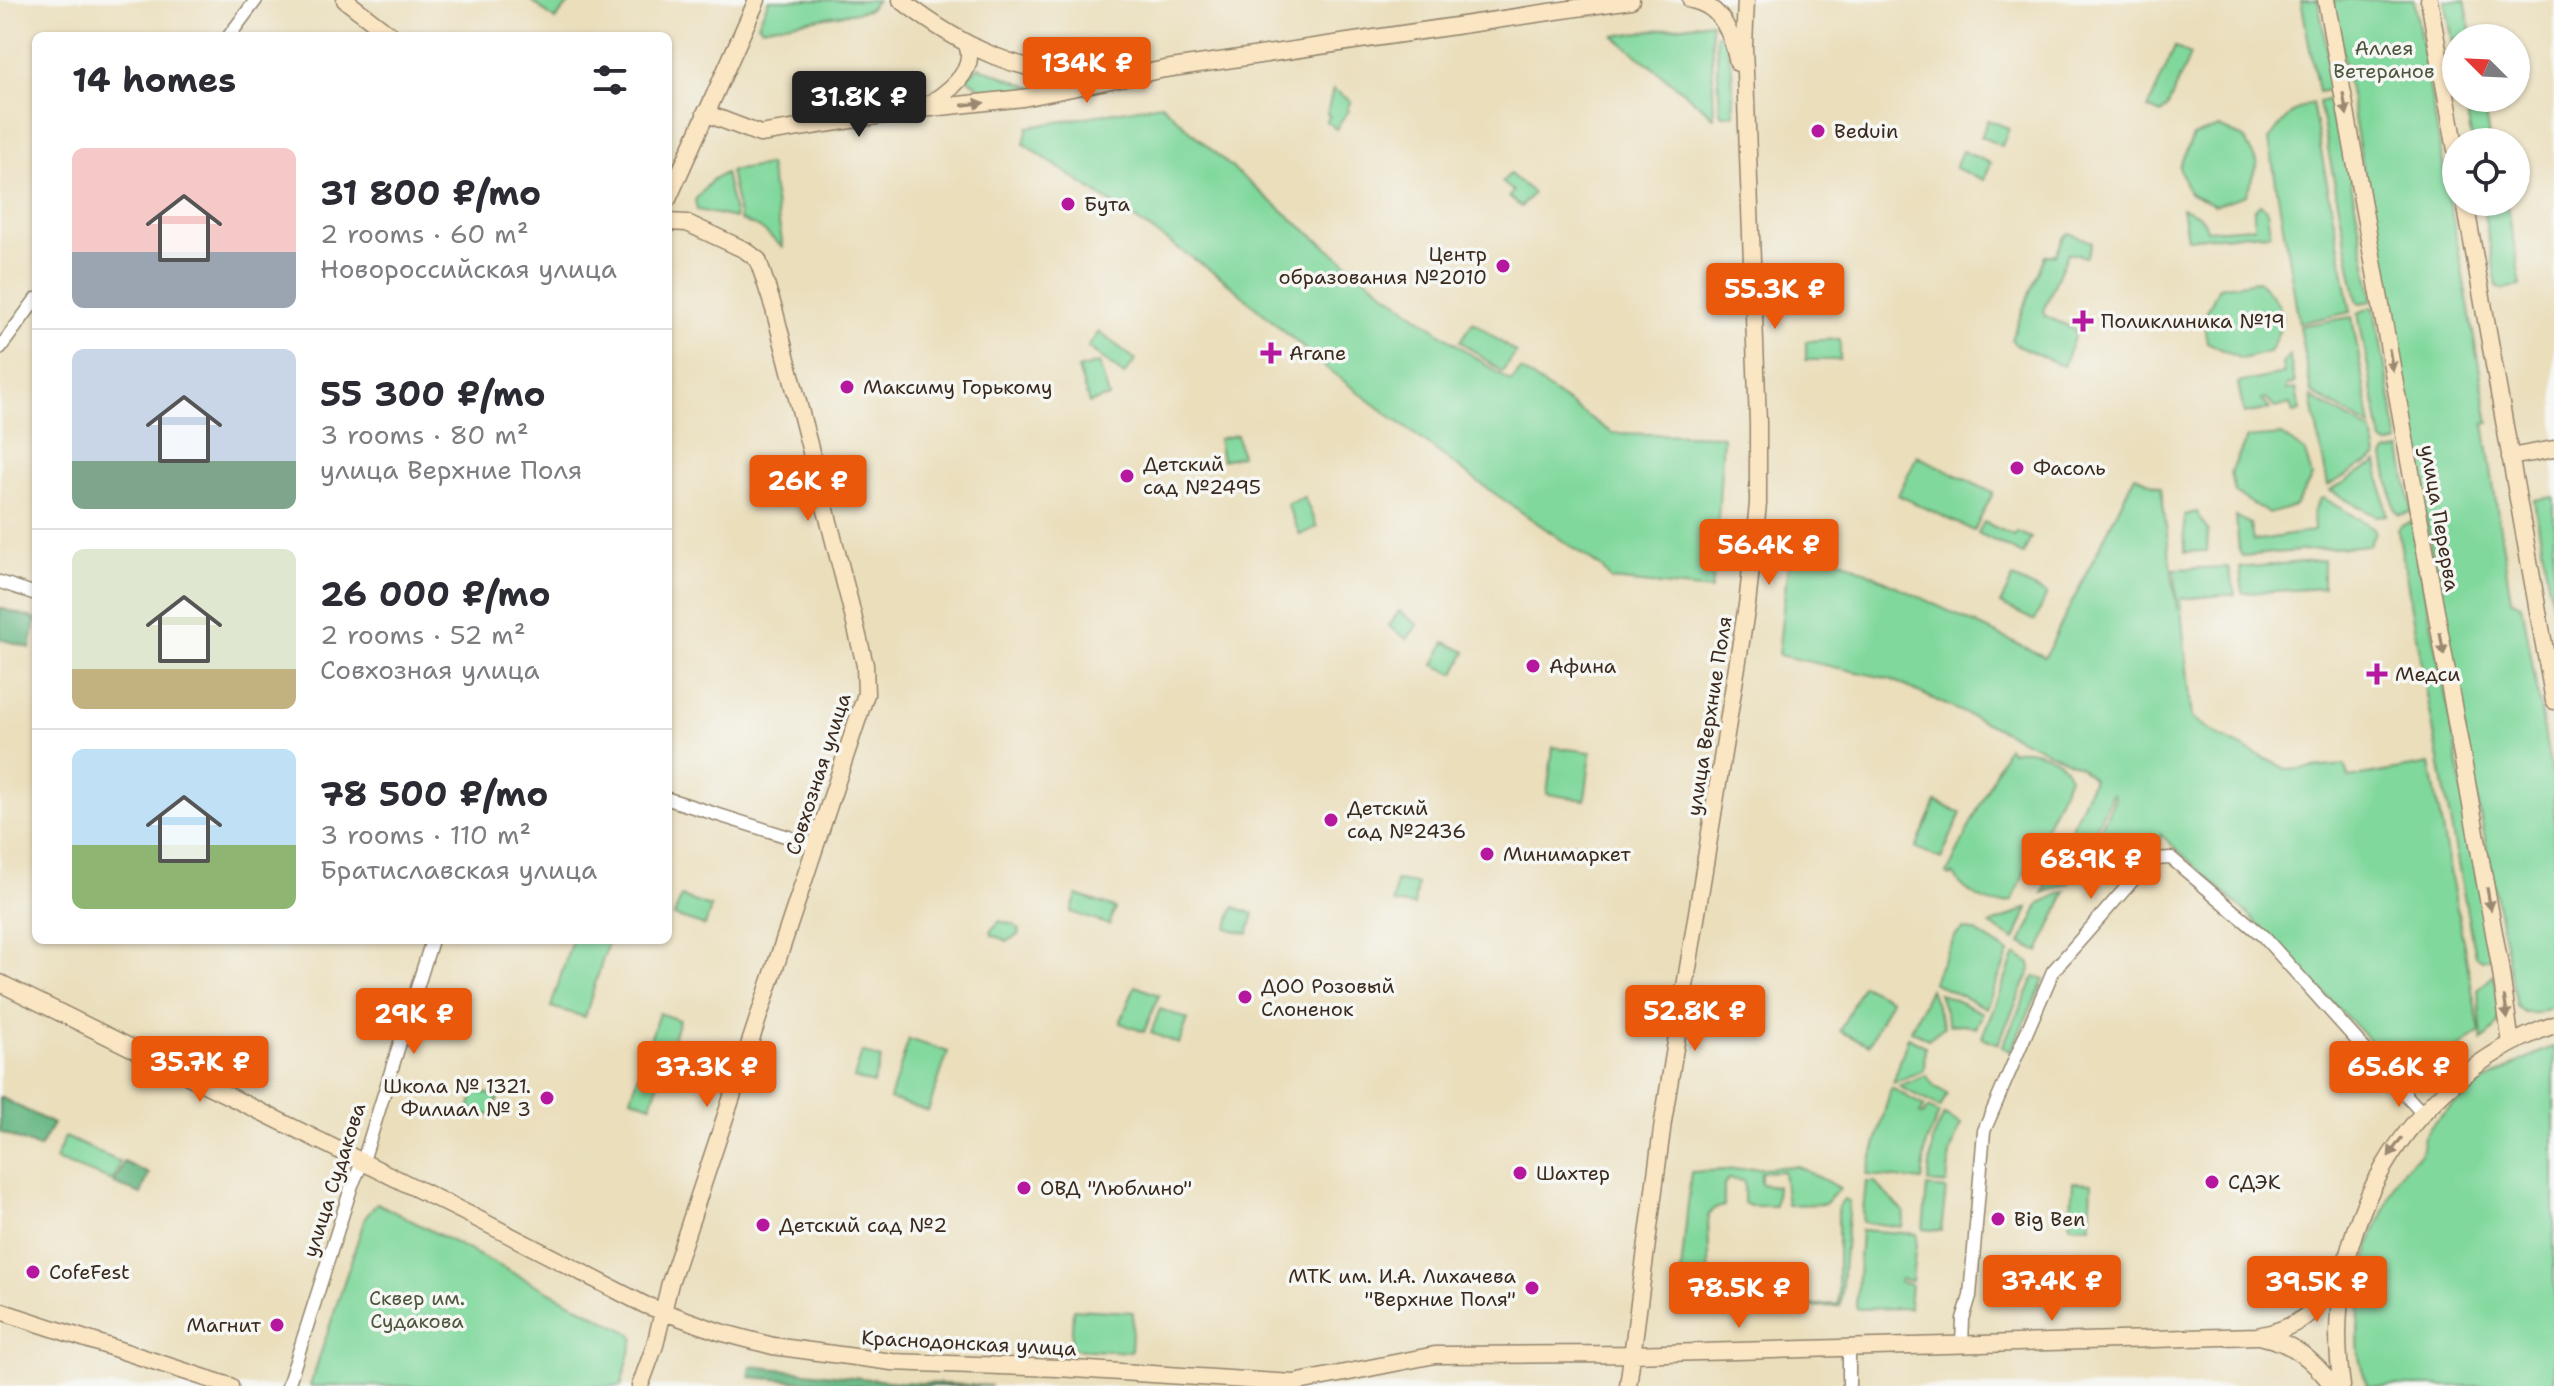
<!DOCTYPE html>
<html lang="en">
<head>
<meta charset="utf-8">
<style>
	:root { --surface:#fff; --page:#f2f2f3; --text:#2b2b33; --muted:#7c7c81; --line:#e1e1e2; --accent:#ea580c }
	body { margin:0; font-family:"Shantell Sans",sans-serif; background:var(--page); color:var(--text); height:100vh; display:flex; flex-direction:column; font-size:30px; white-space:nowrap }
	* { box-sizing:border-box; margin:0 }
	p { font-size:26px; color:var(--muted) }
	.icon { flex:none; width:44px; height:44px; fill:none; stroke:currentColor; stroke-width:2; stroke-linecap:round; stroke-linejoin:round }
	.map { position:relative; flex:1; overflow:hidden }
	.details { position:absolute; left:32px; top:32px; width:640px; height:912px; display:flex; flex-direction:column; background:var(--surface); border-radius:12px; box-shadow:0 2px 6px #0004 }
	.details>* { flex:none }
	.needle { width:52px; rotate:294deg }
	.controls { position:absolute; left:2442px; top:24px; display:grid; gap:16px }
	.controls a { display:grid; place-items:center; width:88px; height:88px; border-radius:50%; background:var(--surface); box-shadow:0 2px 6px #0004; font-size:40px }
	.price { position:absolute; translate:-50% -68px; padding:0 18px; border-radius:8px; background:var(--accent); color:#fff; font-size:26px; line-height:52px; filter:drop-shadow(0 2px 4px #0008) }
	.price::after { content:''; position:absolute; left:50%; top:48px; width:24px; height:18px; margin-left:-12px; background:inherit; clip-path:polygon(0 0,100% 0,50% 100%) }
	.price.selected { background:#222; color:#fff }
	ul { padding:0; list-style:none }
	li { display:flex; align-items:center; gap:24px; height:200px; padding:0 40px }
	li+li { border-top:2px solid var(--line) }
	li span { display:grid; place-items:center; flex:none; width:224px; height:160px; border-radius:12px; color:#555 }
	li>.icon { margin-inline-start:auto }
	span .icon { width:96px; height:96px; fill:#fffc; stroke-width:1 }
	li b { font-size:34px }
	h2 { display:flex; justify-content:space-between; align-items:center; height:96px; padding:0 40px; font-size:34px }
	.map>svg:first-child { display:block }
	.green { fill:#80d89c; stroke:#5e815d; stroke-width:2 }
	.forest { fill:#68b884; stroke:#527151; stroke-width:2 }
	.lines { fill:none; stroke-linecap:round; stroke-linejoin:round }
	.street-casing { stroke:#92846c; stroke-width:15 }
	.secondary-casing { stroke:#92846c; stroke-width:19 }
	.street { stroke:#fff; stroke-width:12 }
	.secondary { stroke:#fbe6c4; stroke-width:16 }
	.oneway { fill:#9b8871 }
	.poi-dot { fill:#b5179e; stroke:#f6f6f2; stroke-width:3 }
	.labels { text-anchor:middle; stroke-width:7; stroke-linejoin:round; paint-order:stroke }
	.park-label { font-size:20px; fill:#4c563e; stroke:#f6f6f2 }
	.poi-label { font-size:20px; fill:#3b2a1e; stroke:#f6f6f2; text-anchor:start }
	.street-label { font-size:20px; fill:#3b2a1e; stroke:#f6f6f2 }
</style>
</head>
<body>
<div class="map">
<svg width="2554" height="1386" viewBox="0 0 2554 1386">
	<rect width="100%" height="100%" fill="#f6f6f2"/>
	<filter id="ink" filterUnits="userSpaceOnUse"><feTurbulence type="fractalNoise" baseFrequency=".0125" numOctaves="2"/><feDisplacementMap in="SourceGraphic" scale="16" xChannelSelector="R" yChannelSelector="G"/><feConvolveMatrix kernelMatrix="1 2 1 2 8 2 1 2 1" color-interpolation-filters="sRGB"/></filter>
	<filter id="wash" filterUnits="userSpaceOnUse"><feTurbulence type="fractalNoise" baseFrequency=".006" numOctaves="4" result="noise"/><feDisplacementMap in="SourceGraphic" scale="32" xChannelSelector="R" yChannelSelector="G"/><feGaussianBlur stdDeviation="1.8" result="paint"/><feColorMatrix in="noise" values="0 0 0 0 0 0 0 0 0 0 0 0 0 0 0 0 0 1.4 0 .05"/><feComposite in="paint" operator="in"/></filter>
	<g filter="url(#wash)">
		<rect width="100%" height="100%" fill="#eadebb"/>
		<path class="green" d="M531,0H572L555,20Z
			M769,0H877L868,10L762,28L758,24Z
			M2301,0H2318L2334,89L2318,92Z
			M2333,0H2414L2489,423L2484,424L2511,600L2522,604L2554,789V1006L2537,1013H2524L2517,1006L2453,672Z
			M2445,0H2465L2472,38H2456V58Z
			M1711,22L1714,117L1614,36Z
			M1724,34L1732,70L1734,114L1722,115L1720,112L1716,35Z
			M2175,47L2190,55L2167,108L2161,114L2148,108Z
			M979,67L1034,88L988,93L966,78Z
			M1333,89L1351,101L1347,108L1349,110L1336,129L1326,121L1330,116L1327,114Z
			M2333,98L2336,101L2373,301L2360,303L2357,301L2319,102Z
			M2464,98H2482L2490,142H2472Z
			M2312,103L2351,312L2299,323L2269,140C2282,122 2291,110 2312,103Z
			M1161,104C1270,205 1387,299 1511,382L1521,370L1612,433L1723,436L1716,553L1711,590L1611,580L1602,568L1481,484L1329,370L1222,278L1024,144L1028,127Z
			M1988,120L2009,128L2002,146L1981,137Z
			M2219,127L2244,138L2257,163L2246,195L2215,205L2189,193L2179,167L2193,136Z
			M1962,151L1991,163L1984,180L1955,168Z
			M769,165L783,247L760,228L740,220L730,171Z
			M725,173L735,218L697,210L695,200L713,179Z
			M1510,174L1533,193L1521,207L1509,197L1513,191L1502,182Z
			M2482,202H2507L2521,286L2502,289L2497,286Z
			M2260,204L2267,209L2270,233L2187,238L2182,208C2196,213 2204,216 2207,230L2254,227V210Z
			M2070,233L2092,242L2086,257L2068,253L2043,311L2045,316L2075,329V336L2063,366L2015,344L2011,339L2045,256L2056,254L2064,237Z
			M2258,281C2287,310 2288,316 2269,352L2241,359L2207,342L2203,319L2219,287Z
			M2372,307L2374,308L2399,442L2388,445L2382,442L2358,313Z
			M2352,317L2371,427L2311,392L2299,326Z
			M1473,322L1516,353L1502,372L1460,341Z
			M1099,332L1136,360L1124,375L1088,347Z
			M1840,339V360H1806V341Z
			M2289,355L2295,383L2286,386V390L2296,389L2300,411L2293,413L2290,404L2275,408L2266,399L2262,400L2270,409L2244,414L2238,383L2284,374L2282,364Z
			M1099,363L1109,397L1089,403L1078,369Z
			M2311,397L2372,432L2377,457L2328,486Z
			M1237,435L1241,456L1222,460L1218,439Z
			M2281,435L2305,452L2312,477L2295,506L2269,514L2235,493L2231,472L2247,438Z
			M2401,450L2412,512L2399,515L2395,510L2384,458L2387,452Z
			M1917,456L1993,493L1974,531L1898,495Z
			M2377,462L2387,515L2376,516L2330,491Z
			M2135,475L2161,488L2177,611L2175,569L2228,567L2235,594L2180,599L2192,718L2219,736L2288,770L2344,765L2349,778L2430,764L2480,1032L2411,1084L2253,919L2160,834V843L2078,879L2115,797L2112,794L2070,883L2043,893L2093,779L2079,766L1890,679L1778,655L1791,536L2045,657Z
			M1304,497L1317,527L1300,535L1287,504Z
			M2554,497V615L2534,500Z
			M2323,498L2374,528L2375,532L2369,545L2242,556L2239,550L2236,516L2250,524L2253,541L2314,531L2313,513L2320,499Z
			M2197,512L2208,531L2207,551L2185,552L2184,515Z
			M1984,522L2014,536L2017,532L2031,538L2023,555L1978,533Z
			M2412,522L2441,673L2424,676L2398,530L2401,525Z
			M2323,560V588L2243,593L2240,568Z
			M2013,578L2047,594L2035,621L2000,604Z
			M1399,611L1418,625L1407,639L1389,626Z
			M1445,642L1466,652L1455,674L1434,665Z
			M2443,680L2492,957L2482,960L2475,956L2425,684Z
			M1553,747L1591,752L1585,800L1547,794Z
			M2007,747L2011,751C2029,746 2065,756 2069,777L2012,901C1991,910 1964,892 1953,874L1951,876L1947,874Z
			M1936,802L1961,813L1941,859L1916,848Z
			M1396,881L1417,884L1414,906L1393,903Z
			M2066,891L2039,952L2021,943L2040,903Z
			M1077,895L1115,908L1109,925L1071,912Z
			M681,897L711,907L705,926L674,916Z
			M1234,907L1254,914L1248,934L1227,928Z
			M2028,908L2015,940L1990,925Z
			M1000,921L1015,925L1019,931L1018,935L1007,941L992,935L991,930Z
			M1963,929L1976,932L2009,953L1986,1008L1932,982L1956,935Z
			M572,940L608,942L585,1017L551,1007Z
			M2017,955L2030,963L2031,969L1998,1044L1982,1037L2014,957Z
			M2494,975C2498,1003 2510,1023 2482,1040L2478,990Z
			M2035,976L2044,980L2011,1051L2002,1047Z
			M1862,985L1891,999L1869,1045L1840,1031Z
			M1135,986L1159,995L1144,1032L1120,1023Z
			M1930,989L1944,1027L1928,1039L1911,1030Z
			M1939,993L1983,1013L1976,1028L1965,1024L1949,1025Z
			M1160,1009L1188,1019L1179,1044L1151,1033Z
			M659,1013L679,1020L651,1105L631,1098Z
			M1908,1037L1925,1046L1924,1070L1893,1083Z
			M909,1039L948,1052L928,1111L890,1099Z
			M2554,1047V1386H2367C2365,1376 2360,1366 2359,1356C2356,1323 2362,1264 2374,1233C2377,1223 2384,1214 2387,1204C2395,1180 2399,1170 2420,1155C2423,1149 2422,1142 2424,1137C2441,1104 2520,1058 2554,1047Z
			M862,1052L881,1059L873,1084L854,1078Z
			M1926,1075L1934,1086L1947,1094L1940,1108L1899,1086Z
			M1891,1088L1924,1106L1920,1114L1923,1115L1928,1108L1939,1113L1926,1144L1922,1181L1867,1175Z
			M475,1090L498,1097L492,1116L469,1109Z
			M1944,1115L1961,1124L1950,1153L1947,1184L1928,1182L1933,1139Z
			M65,1137L120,1162L113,1181L55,1160Z
			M1797,1166L1840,1188L1825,1204L1787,1205L1783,1171L1761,1172V1184L1777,1186L1775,1206H1750L1744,1203V1181L1728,1179L1724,1185V1206L1713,1209L1708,1216L1710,1296L1725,1307L1747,1305L1751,1308L1689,1309L1680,1300L1679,1293L1691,1172Z
			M1866,1182H1875L1904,1213L1902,1227L1862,1222Z
			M2073,1182L2092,1183L2090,1226L2070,1225Z
			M1927,1187L1946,1189L1941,1231L1923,1229Z
			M1844,1199L1849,1202L1840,1306L1754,1308L1838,1304V1207Z
			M377,1203L630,1333L634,1338L621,1386H310L365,1218Z
			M1861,1230L1917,1234L1912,1281L1900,1279L1899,1282L1911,1285L1909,1308L1859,1309L1856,1307Z
			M1073,1309L1133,1312L1131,1352L1071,1349Z"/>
		<path class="forest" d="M0,608L36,619L30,648L0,639Z
			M0,1097L53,1124L39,1148L0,1132Z
			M124,1162L149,1174L141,1194L114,1184Z
			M751,1366L898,1382L992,1386H860L749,1377Z"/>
	</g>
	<g filter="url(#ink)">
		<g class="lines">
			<defs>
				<path id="street" d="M229,36L256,0
					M0,348L36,299
					M0,582L36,594
					M668,799L817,846
					M1962,1345L1963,1319L1970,1296L1984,1131L2053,971L2140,872L2155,859L2171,858L2264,937L2422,1113
					M1849,1346V1386
					M288,1386L352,1185L363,1161L432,940"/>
				<path id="secondary" d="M345,0L392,36
					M901,0C960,46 1022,77 1098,75
					M1691,0C1723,6 1732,35 1738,63
					M2326,0L2500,966L2511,1044
					M2429,0L2456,150
					M923,108C943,96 978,72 967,45
					M705,113L760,134L922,109L1023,98L1165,69L1631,0
					M668,199L757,0
					M2465,202L2554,701
					M2510,457L2554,449
					M0,983L472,1216L645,1305L720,1332L773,1346L892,1362L1058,1368L1294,1383L1435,1355L1631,1354L2257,1336C2308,1327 2321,1304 2345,1262
					M0,1311L230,1386
					M2263,1337C2295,1344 2313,1360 2333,1386
					M640,1386L655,1345L670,1283L866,694L865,665L850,603L774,309L758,260L745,250L687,223L668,222
					M1628,1386L1663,1122L1747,605L1758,504V423L1744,46L1746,0
					M2342,1386C2318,1231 2406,1078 2554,1025"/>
			</defs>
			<use href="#street" class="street-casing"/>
			<use href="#secondary" class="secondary-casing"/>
			<use href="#street" class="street"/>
			<use href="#secondary" class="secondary"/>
		</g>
		<defs><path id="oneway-solid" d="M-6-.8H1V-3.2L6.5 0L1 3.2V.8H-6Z" transform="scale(2)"/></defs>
		<g class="oneway">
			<use href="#oneway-solid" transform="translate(973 104) rotate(-7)"/>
			<use href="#oneway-solid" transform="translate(2345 104) rotate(80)"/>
			<use href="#oneway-solid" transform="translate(2391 360) rotate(80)"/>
			<use href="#oneway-solid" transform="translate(2442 644) rotate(80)"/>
			<use href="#oneway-solid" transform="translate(2489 899) rotate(80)"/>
			<use href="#oneway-solid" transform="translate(2506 1008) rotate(82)"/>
			<use href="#oneway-solid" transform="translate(2395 1147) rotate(125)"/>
		</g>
	</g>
	<g class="poi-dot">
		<circle cx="1818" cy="131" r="8"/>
		<circle cx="1068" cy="204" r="8"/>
		<circle cx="1503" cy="266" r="8"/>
		<path d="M2079 309h8v8h8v8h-8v8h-8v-8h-8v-8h8z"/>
		<path d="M1267 341h8v8h8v8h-8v8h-8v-8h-8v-8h8z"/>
		<circle cx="847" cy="387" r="8"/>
		<circle cx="2017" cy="468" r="8"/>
		<circle cx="1127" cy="476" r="8"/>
		<circle cx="1533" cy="666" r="8"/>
		<path d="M2373 662h8v8h8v8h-8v8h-8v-8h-8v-8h8z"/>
		<circle cx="1331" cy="820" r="8"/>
		<circle cx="1487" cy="854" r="8"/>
		<circle cx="1245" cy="997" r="8"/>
		<circle cx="547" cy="1098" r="8"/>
		<circle cx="1520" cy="1173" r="8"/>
		<circle cx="2212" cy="1182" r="8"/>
		<circle cx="1024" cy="1188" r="8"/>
		<circle cx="1998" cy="1219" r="8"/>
		<circle cx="763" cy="1225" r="8"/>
		<circle cx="33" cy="1272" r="8"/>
		<circle cx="1532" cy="1288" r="8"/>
		<circle cx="277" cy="1325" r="8"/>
	</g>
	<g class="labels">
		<g class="park-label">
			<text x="2384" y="55">Аллея<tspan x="2384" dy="23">Ветеранов</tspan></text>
			<text x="417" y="1305">Сквер им.<tspan x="417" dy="23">Судакова</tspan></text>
		</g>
		<g class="poi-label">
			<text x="1834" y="138">Beduin</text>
			<text x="1084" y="211">Бута</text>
			<text x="1487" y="261" text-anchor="end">Центр<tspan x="1487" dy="23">образования №2010</tspan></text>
			<text x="2101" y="328">Поликлиника №19</text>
			<text x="1289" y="360">Агапе</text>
			<text x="863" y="394">Максиму Горькому</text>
			<text x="1143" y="471">Детский<tspan x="1143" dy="23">сад №2495</tspan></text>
			<text x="2033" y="475">Фасоль</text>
			<text x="1549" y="673">Афина</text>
			<text x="2395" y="681">Медси</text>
			<text x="1347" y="815">Детский<tspan x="1347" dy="23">сад №2436</tspan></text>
			<text x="1503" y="861">Минимаркет</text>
			<text x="1261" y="993">ДОО Розовый<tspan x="1261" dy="23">Слоненок</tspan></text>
			<text x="531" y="1093" text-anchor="end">Школа № 1321.<tspan x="531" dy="23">Филиал № 3</tspan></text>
			<text x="1536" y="1180">Шахтер</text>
			<text x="2228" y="1189">СДЭК</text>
			<text x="1040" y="1195">ОВД "Люблино"</text>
			<text x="2014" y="1226">Big Ben</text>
			<text x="779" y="1232">Детский сад №2</text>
			<text x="49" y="1279">CofeFest</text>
			<text x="1516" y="1283" text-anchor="end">МТК им. И.А. Лихачева<tspan x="1516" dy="23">"Верхние Поля"</tspan></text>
			<text x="261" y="1332" text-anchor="end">Магнит</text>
		</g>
		<g class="street-label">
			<text transform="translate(2440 518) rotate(80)" y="7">улица Перерва</text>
			<text transform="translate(1709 716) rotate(-81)" y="7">улица Верхние Поля</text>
			<text transform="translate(818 774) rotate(-72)" y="7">Совхозная улица</text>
			<text transform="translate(334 1180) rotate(-72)" y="7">улица Судакова</text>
			<text transform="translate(969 1343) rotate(3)" y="7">Краснодонская улица</text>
		</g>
	</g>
</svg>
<div class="controls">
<a><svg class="needle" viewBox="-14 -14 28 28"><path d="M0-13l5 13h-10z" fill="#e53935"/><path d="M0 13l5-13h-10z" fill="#7c7c81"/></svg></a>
<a><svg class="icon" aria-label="locate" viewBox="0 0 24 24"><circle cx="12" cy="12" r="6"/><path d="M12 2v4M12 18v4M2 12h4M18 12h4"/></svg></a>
</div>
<b class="price" style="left:1087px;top:105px">134K ₽</b>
<b class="price selected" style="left:859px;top:139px">31.8K ₽</b>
<b class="price" style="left:1775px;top:331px">55.3K ₽</b>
<b class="price" style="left:808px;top:523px">26K ₽</b>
<b class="price" style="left:1769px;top:587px">56.4K ₽</b>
<b class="price" style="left:2091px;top:901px">68.9K ₽</b>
<b class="price" style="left:1695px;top:1053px">52.8K ₽</b>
<b class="price" style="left:414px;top:1056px">29K ₽</b>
<b class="price" style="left:200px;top:1104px">35.7K ₽</b>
<b class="price" style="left:707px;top:1109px">37.3K ₽</b>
<b class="price" style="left:2399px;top:1109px">65.6K ₽</b>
<b class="price" style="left:2052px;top:1323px">37.4K ₽</b>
<b class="price" style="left:2317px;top:1324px">39.5K ₽</b>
<b class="price" style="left:1739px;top:1330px">78.5K ₽</b>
<section class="details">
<h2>14 homes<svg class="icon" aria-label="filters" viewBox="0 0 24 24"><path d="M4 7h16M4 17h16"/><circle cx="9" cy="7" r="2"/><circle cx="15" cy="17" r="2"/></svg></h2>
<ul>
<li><span style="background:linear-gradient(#f6c9c9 65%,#9aa5b1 0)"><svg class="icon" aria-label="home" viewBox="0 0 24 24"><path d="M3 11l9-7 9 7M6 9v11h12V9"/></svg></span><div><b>31 800 ₽/mo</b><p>2 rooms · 60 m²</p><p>Новороссийская улица</p></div></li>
<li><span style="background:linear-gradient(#c9d6e8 70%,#7fa58c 0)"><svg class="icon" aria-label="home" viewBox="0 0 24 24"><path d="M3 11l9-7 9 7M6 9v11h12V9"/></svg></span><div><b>55 300 ₽/mo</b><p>3 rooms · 80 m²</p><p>улица Верхние Поля</p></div></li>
<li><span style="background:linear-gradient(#dfe7d0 75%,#c2b280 0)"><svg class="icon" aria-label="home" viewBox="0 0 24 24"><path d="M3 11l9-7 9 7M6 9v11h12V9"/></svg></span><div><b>26 000 ₽/mo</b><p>2 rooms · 52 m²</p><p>Совхозная улица</p></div></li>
<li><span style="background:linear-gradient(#bfe0f5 60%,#8fb573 0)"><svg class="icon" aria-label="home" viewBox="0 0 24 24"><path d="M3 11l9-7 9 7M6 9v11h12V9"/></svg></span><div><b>78 500 ₽/mo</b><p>3 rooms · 110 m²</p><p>Братиславская улица</p></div></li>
</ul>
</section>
</div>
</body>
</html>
